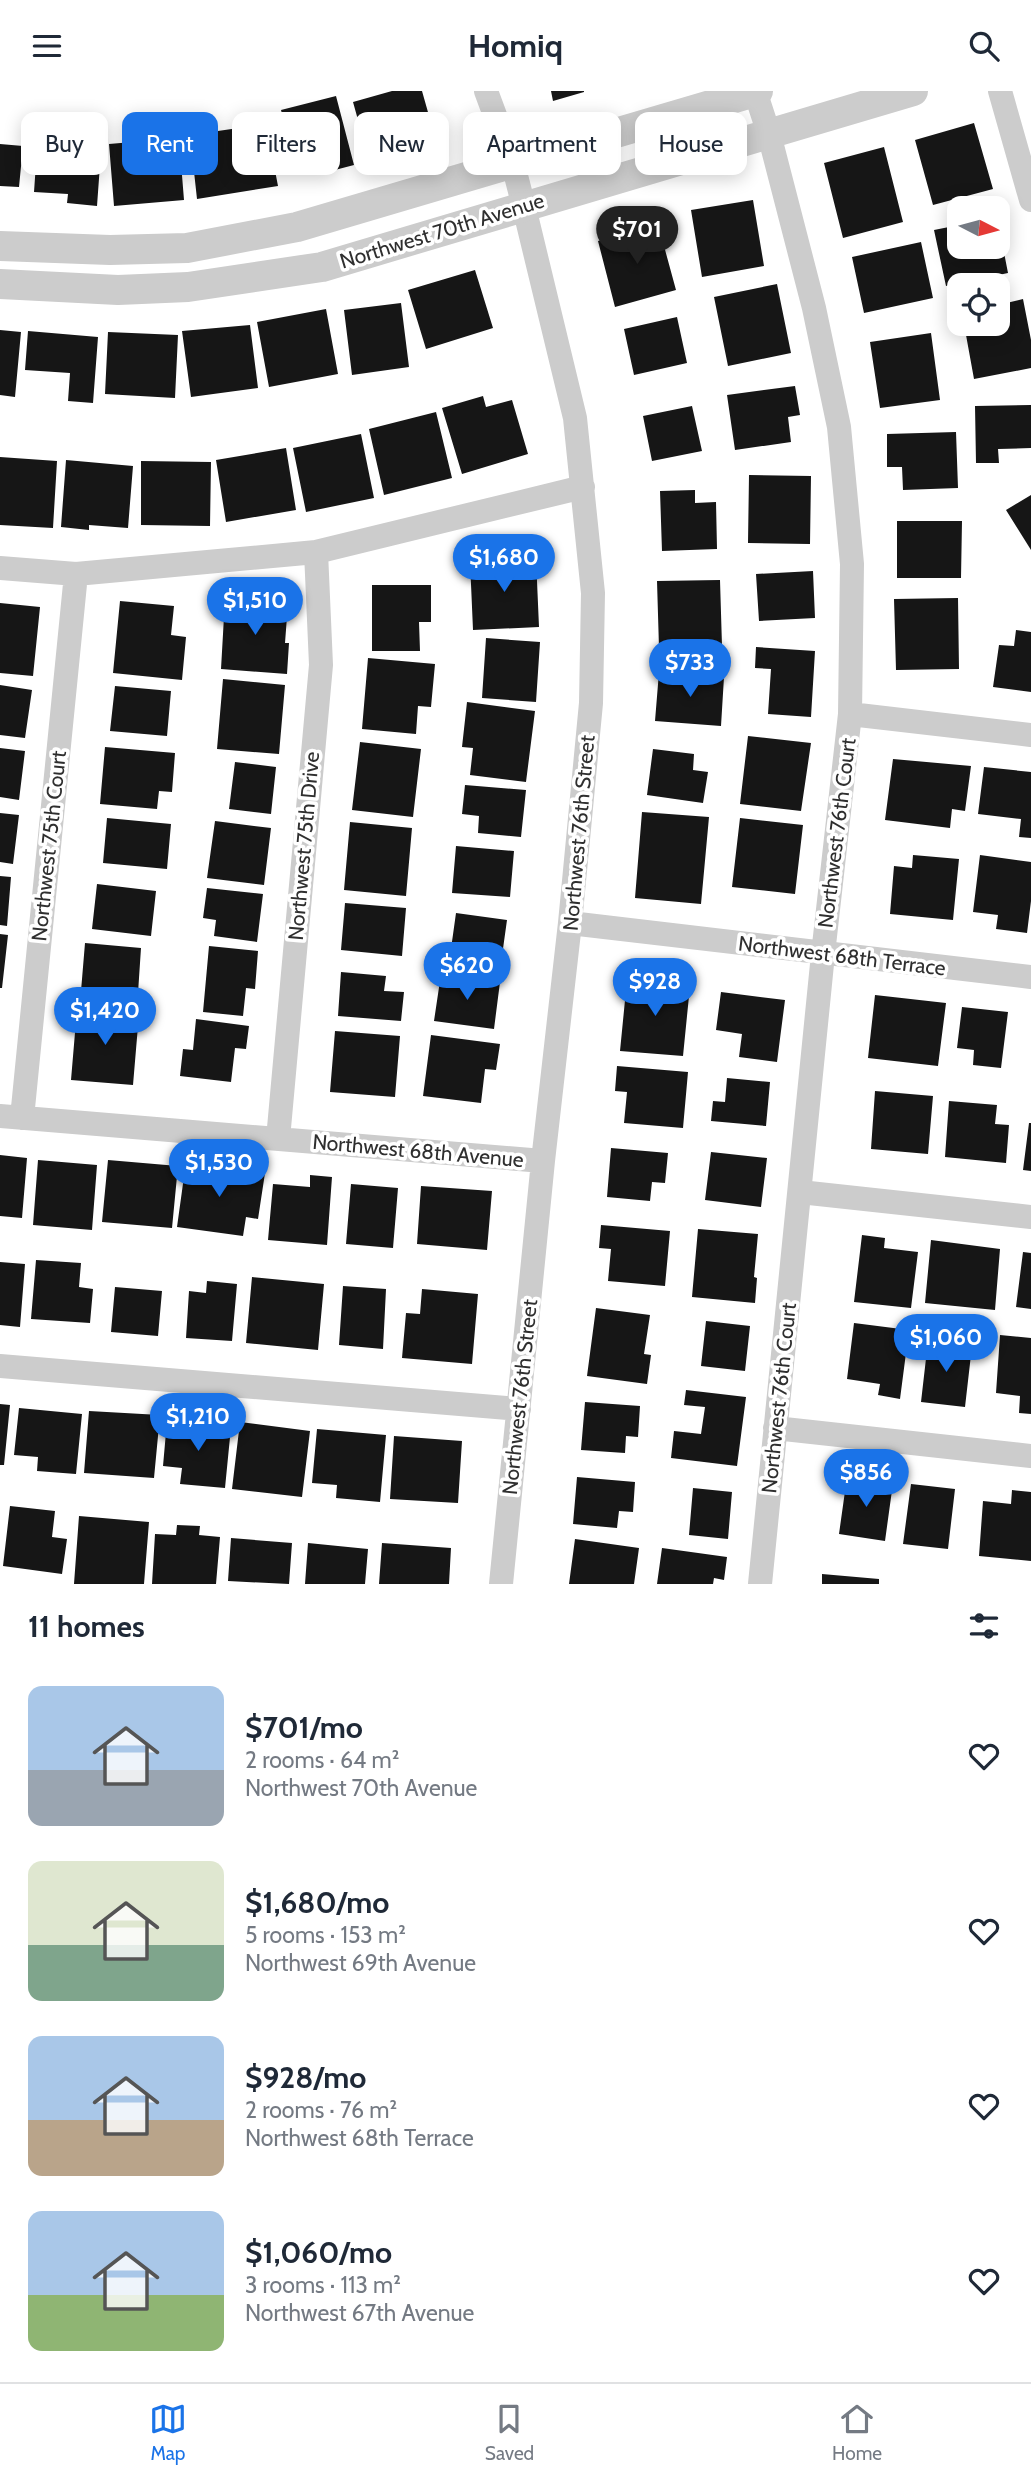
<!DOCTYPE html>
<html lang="en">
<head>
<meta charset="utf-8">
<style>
	:root { --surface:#fff; --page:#f2f2f3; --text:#1f2937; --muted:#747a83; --line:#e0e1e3; --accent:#1a73e8 }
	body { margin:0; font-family:Cabin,sans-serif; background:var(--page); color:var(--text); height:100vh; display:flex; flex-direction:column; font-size:26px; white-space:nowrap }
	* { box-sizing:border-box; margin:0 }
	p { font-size:23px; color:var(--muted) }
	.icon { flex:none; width:38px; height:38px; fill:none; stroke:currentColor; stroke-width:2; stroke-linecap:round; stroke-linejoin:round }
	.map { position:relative; height:1493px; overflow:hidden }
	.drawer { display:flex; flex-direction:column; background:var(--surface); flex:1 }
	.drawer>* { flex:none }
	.banner { position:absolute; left:21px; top:21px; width:990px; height:63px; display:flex; gap:14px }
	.needle { width:46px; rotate:96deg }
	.tools { position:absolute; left:947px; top:105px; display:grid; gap:14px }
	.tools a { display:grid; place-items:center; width:63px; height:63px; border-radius:14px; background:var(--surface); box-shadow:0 4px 18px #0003; font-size:35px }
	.price { position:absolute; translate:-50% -60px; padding:0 16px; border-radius:24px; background:var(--accent); color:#fff; font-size:23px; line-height:46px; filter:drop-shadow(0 2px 4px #0008) }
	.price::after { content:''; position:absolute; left:50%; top:42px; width:21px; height:16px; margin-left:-10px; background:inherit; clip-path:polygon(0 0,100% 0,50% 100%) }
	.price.selected { background:#222; color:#fff }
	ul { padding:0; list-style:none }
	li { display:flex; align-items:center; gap:21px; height:175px; padding:0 28px }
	li span { display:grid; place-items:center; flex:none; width:196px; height:140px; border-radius:14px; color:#555 }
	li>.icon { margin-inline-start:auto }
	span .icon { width:84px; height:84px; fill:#fffc; stroke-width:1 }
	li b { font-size:30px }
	h2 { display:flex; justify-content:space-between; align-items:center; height:84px; padding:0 28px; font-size:30px }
	.pill { padding:0 24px; border-radius:14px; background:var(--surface); box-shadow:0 4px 18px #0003; font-size:24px; line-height:63px }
	.pill.selected { background:var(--accent); color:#fff }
	header { display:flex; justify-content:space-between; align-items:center; height:91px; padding:0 28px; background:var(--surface); font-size:32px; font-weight:700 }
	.tabs { display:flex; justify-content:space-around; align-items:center; height:98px; border-top:2px solid var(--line); background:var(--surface); font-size:19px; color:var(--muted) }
	.tabs a { display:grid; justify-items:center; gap:4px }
	.tabs .selected { color:var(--accent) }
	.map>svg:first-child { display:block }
	.building { fill:#161616 }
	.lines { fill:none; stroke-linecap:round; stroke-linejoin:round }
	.minor { stroke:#ccc; stroke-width:24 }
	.tertiary { stroke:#ccc; stroke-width:30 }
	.labels { text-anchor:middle; stroke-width:7; stroke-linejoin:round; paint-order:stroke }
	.street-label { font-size:21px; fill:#2f2f2f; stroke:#fff }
</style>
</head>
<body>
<header><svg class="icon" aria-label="menu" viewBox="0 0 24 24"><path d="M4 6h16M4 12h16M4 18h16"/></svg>Homiq<svg class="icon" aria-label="search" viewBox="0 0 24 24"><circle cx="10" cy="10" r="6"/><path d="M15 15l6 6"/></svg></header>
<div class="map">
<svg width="1031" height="1493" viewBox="0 0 1031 1493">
	<rect width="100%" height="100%" fill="#fff"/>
	<path class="building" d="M392,0H422L437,53L370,72L353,11Z
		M551,0H584V1L553,10Z
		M336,5L354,74L331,80L327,68L296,76L281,19Z
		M974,32L993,98L933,114L915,49Z
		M266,33L278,95L197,108L190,44Z
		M64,43L102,46L97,115L67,112L68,103L34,101L37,58L63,60Z
		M179,47L184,109L114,115L109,53Z
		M0,53L23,55L19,96L0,95Z
		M884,56L903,131L843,147L824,72Z
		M753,109L764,175L702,186L691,119Z
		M658,133L676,199L615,216L598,150Z
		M959,134V156H998L999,136L1008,182L946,195L934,139Z
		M921,151L933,207L864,222L852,166Z
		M475,179L493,237L426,258L408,199Z
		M777,193L791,262L728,275L714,206Z
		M1023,208L1031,249V277L974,288L964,233H998V214Z
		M401,212L409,276L352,284L344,219Z
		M326,218L338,283L269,296L257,231Z
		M677,226L687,272L634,284L624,238Z
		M250,234L258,297L191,306L182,240Z
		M0,239L21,241L15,306L0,304Z
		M28,240L98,246L93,312L68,310L70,282L25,279Z
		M108,241L178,244L175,307L105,303Z
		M931,242L940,309L880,317L870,251Z
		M795,295L800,324L788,326L791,351L735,359L727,304Z
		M483,305L486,316L512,309L528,363L462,383L442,317Z
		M1031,314V357L998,358L999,372H976L975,315Z
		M692,315L702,360L652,370L643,325Z
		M436,321L452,387L384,404L369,338Z
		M956,341L958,397L903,399L902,376H887V343Z
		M361,343L374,407L306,421L293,357Z
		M286,357L296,419L226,431L216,369Z
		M0,366L57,370L53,437L0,434Z
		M66,369L133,375L128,437L89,434V439L61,436Z
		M141,370L211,371L210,435L141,434Z
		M749,384L811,385L810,453L748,452Z
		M695,399V412L716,411L717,458L662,460L660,400Z
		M1031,404V459L1006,419Z
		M897,430H962L961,487H897Z
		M536,467L539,536L473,539L470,470Z
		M813,480L815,527L759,530L756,483Z
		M720,489L722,555L659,557L657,490Z
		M372,494H431V531H419L420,560H372Z
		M958,507L959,578L896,579L894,508Z
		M225,508L288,512L285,552H289L287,583L221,578Z
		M120,510L174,515L171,544L186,546L182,589L113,582Z
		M0,512L40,516L33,585L0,582Z
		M1016,539L1031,541V601L993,596L999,554L1014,555Z
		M486,547L540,551L536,611L482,607Z
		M756,556L815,560L811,626L768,623L771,578L755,577Z
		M368,567L435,573L431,616L418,615L416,643L362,638Z
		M659,581L724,586L721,635L655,630Z
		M223,588L285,594L279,663L217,658Z
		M0,594L32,599L25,647L0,644Z
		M115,595L171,600L167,645L110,640Z
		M467,611L535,620L526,691L470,684L473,657L462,656Z
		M748,645L811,652L801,720L740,713Z
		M360,651L421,658L413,726L352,719Z
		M105,656L175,662L172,701L159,700L157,718L100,713Z
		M0,657L25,660L19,709L0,706Z
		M653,658L694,663L693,679L708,681L703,712L647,704Z
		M893,668L971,675L965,720L952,718L950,737L885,729Z
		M235,671L276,676L271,723L229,718Z
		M984,676L1031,681V747L1019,746L1021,728L978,723Z
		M465,694L526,699L521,746L478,742L479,725L462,723Z
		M642,721L709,726L701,813L635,807Z
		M0,722L19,724L13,773L0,771Z
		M107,727L171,733L167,778L103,772Z
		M740,727L803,734L795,803L732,796Z
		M215,730L271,737L264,794L207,787Z
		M350,731L412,737L406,805L344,799Z
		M456,755L514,760L510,806L452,802Z
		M913,764L959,768L953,829L890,823L894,775L912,777Z
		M980,764L1031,771V810L1027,842L996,838L998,824L973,821Z
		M0,785L11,786L7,835L0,834Z
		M97,793L156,800L151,845L92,838Z
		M207,797L263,803L257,851L214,845L216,829L203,827Z
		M345,812L406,817L402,865L341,859Z
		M456,822L507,829L501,872L450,865Z
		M0,843L8,844L2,897H0Z
		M85,852L141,857L137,917L80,912Z
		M209,855L258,860L255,898L246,897L243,925L203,921Z
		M341,881L386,885L384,900L404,901L401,930L338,925Z
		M441,883L500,891L494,938L434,930Z
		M627,889L690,895L683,965L620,960Z
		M721,901L785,909L777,971L739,966L742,943L716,939Z
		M875,904L946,912L938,975L868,967Z
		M962,916L1008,921L1001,977L973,974L974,959L957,957Z
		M77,918L139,923L133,994L71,989Z
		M196,928L249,935L246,958L235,957L231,991L180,985L183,958L193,959Z
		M335,940L400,945L395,1006L330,1001Z
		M431,944L500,953L496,979L485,978L481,1012L423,1005Z
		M617,975L688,981L683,1037L624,1032L627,1001L615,1000Z
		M727,987L770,991L766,1035L711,1030L713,1010L725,1011Z
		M875,1000L933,1005L928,1063L871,1058Z
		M949,1010L997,1014L995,1033L1009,1034L1006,1072L945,1066Z
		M1029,1032H1031V1080L1023,1079Z
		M611,1057L668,1062L665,1092L652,1091L650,1110L607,1106Z
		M711,1061L767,1067L761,1116L705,1109Z
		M0,1064L27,1067L22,1127L0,1125Z
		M38,1069L97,1074L92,1139L33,1134Z
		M108,1069L178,1075L172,1137L102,1131Z
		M186,1071L265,1082L258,1128L246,1126L243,1145L177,1136Z
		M310,1084L332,1086L327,1154L268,1149L273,1093L310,1096Z
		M351,1093L398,1097L393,1157L346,1153Z
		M421,1095L492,1100L487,1159L417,1153Z
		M601,1134L670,1140L665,1195L608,1190L611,1158L599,1157Z
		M698,1138L758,1143L754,1186L757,1187L755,1212L692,1206Z
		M862,1144L885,1147L884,1157L918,1161L911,1217L854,1211Z
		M931,1149L1000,1158L995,1219L925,1212Z
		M1023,1161L1031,1162V1218L1016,1216Z
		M36,1169L81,1172L79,1196L93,1198L90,1232L31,1228Z
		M0,1171L25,1173L20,1236L0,1234Z
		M252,1186L324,1193L318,1259L246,1252Z
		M207,1190L237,1193L232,1250L186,1247L189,1200L206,1202Z
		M343,1195L386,1198L383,1258L339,1254Z
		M115,1196L162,1200L158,1245L111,1241Z
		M422,1198L478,1203L472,1273L402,1267L406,1222L420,1223Z
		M596,1217L650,1224L644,1263L651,1264L647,1293L587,1285Z
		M706,1230L750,1235L745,1280L701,1275Z
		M854,1232L909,1239L900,1308L878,1304L880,1293L847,1288Z
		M1000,1244L1031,1247V1323L1019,1322L1020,1305L996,1302Z
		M928,1250L972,1255L965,1316L921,1311Z
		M686,1299L746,1306L737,1375L671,1367L674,1340L701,1343L705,1316L684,1314Z
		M585,1311L640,1315L638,1346L626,1345L625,1362L581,1359Z
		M0,1313L10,1314L4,1374H0Z
		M19,1317L82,1323L76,1383L37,1380L38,1366L14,1364Z
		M89,1320L160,1324L154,1387L84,1382Z
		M167,1330L231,1336L225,1397L180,1393L182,1377L163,1375Z
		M240,1331L310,1340L302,1406L232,1398Z
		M317,1338L386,1344L380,1411L336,1407L337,1394L312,1392Z
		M394,1345L462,1350L458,1412L390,1408Z
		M577,1386L635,1391L633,1421L619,1420L617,1437L573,1433Z
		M847,1386L893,1392L885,1450L839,1443Z
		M911,1393L955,1398L948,1458L903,1453Z
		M693,1397L732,1401L728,1448L689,1444Z
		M1012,1399L1031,1401V1470L979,1465L983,1410L1011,1413Z
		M10,1415L55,1420L52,1446L67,1448L62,1483L3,1475Z
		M79,1425L149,1431L144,1493H74Z
		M177,1434L200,1435L199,1444L220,1446L216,1493H152L155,1443L176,1444Z
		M231,1447L292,1452L289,1493L228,1490Z
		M575,1448L639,1457L634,1493H569Z
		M308,1452L368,1458L365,1493H305Z
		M382,1452L451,1457L449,1493H379Z
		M662,1457L727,1466L724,1489L714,1487L713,1493H657Z
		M822,1483L879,1488V1493H822Z"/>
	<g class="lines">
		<path class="minor" d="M486,0L513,73L524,116L575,327L593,502L591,612L570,832L543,1070L501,1493
			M755,0L769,43L814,217L839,336L852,473L850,623L823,863L760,1493
			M1000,0L1031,109
			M0,477L76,483L316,461L583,396
			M850,623L1031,644
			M570,832L1031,886
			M0,1025L543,1070
			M22,1027L76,483
			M278,1048L321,574L316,461
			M800,1101L1031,1126
			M0,1275L519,1318
			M775,1337L1031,1365"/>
		<path class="tertiary" d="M0,155L110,159L187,157L297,136L758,0
			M0,193L118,199L188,196L322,176L913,0"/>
	</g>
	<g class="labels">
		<g class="street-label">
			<text transform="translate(442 140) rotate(-17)" y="7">Northwest 70th Avenue</text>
			<text transform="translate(579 742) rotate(-85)" y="7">Northwest 76th Street</text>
			<text transform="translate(837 742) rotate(-83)" y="7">Northwest 76th Court</text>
			<text transform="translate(49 755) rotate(-84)" y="7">Northwest 75th Court</text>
			<text transform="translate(304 755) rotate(-85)" y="7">Northwest 75th Drive</text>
			<text transform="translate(842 865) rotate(7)" y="7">Northwest 68th Terrace</text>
			<text transform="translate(418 1060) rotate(5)" y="7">Northwest 68th Avenue</text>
			<text transform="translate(520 1306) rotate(-84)" y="7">Northwest 76th Street</text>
			<text transform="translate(779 1307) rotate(-84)" y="7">Northwest 76th Court</text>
		</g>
	</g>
</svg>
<div class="tools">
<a><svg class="needle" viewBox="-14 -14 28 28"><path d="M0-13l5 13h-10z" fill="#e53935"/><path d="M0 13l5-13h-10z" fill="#747a83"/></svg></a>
<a><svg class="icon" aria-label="locate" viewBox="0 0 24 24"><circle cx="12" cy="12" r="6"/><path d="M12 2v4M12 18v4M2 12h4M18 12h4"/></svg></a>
</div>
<b class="price selected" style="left:637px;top:175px">$701</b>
<b class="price" style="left:504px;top:503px">$1,680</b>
<b class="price" style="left:255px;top:546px">$1,510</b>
<b class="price" style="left:690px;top:608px">$733</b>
<b class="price" style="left:467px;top:911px">$620</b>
<b class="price" style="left:655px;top:927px">$928</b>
<b class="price" style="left:105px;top:956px">$1,420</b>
<b class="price" style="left:219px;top:1108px">$1,530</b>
<b class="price" style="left:946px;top:1283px">$1,060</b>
<b class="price" style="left:198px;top:1362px">$1,210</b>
<b class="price" style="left:866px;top:1418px">$856</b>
<div class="banner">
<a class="pill">Buy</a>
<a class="pill selected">Rent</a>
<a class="pill">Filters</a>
<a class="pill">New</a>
<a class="pill">Apartment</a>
<a class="pill">House</a>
</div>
</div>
<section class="drawer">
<h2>11 homes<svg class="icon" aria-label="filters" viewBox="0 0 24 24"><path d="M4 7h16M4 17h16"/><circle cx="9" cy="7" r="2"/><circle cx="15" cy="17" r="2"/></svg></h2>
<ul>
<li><span style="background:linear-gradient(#a9c7e8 60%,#9aa5b1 0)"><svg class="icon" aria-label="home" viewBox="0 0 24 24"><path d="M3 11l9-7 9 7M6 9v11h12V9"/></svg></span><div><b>$701/mo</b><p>2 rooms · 64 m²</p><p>Northwest 70th Avenue</p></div><svg class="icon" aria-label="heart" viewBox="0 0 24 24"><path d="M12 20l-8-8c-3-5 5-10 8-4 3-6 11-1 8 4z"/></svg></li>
<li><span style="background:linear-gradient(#dfe7d0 60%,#7fa58c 0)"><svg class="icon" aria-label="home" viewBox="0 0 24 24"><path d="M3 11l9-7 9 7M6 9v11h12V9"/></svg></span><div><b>$1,680/mo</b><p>5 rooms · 153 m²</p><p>Northwest 69th Avenue</p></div><svg class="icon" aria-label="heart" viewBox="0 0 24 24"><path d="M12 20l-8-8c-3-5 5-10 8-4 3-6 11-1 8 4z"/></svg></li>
<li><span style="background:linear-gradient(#a9c7e8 60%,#b9a48a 0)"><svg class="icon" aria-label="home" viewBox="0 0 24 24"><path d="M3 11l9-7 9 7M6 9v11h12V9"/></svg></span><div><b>$928/mo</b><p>2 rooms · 76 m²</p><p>Northwest 68th Terrace</p></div><svg class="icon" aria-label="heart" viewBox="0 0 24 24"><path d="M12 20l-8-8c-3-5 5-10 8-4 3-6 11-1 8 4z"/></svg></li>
<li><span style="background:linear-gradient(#a9c7e8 60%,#8fb573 0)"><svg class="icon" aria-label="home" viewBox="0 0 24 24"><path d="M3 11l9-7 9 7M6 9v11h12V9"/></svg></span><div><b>$1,060/mo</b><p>3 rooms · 113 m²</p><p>Northwest 67th Avenue</p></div><svg class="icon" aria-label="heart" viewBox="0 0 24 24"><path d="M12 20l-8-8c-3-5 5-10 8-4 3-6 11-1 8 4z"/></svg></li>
</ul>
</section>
<nav class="tabs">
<a class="selected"><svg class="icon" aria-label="map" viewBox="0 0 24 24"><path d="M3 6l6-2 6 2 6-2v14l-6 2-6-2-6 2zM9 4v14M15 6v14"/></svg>Map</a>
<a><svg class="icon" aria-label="saved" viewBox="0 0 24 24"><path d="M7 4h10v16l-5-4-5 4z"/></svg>Saved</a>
<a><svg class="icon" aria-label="home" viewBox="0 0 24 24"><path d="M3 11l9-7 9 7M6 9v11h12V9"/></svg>Home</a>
</nav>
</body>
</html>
